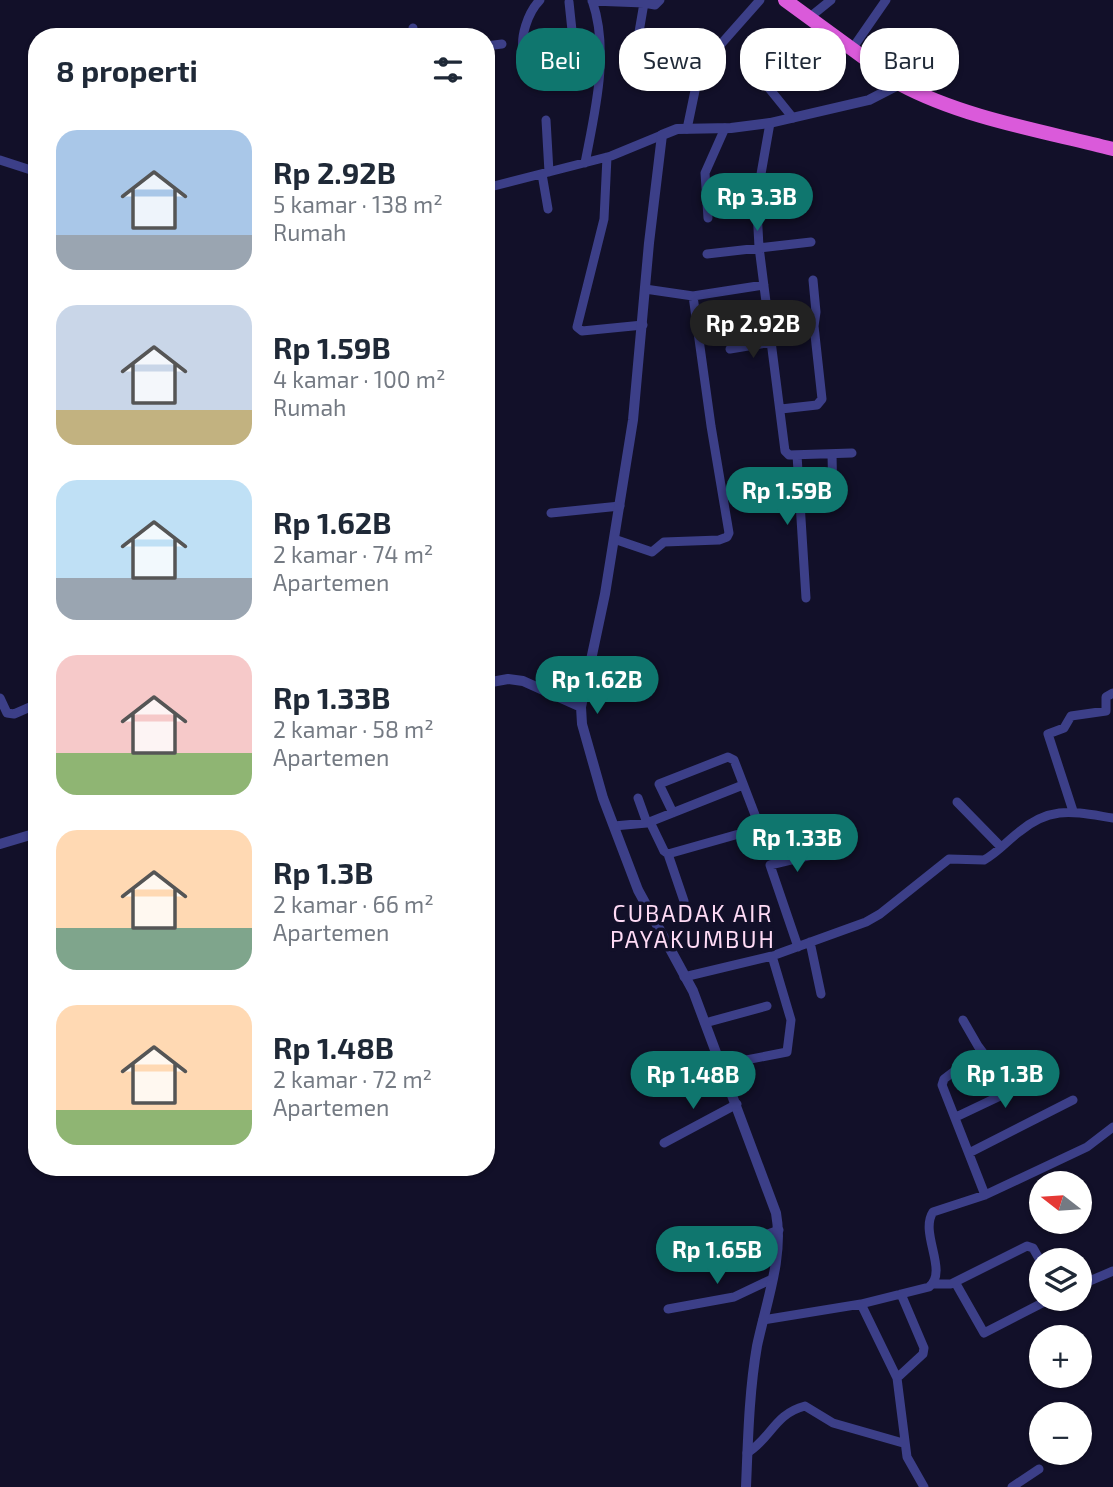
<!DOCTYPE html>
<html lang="id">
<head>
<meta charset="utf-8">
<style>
	:root { --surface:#fff; --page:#f6f6f7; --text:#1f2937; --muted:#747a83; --accent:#0f766e }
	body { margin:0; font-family:"Exo 2",sans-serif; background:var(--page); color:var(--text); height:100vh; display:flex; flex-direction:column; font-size:26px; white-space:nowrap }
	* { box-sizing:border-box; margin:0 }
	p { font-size:23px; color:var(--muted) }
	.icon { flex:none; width:38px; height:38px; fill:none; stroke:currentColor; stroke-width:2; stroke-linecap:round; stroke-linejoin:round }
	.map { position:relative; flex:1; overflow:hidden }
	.sheet { position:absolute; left:28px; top:28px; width:467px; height:1148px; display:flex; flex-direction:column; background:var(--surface); border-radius:28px; box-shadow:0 2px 5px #0004 }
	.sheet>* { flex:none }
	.guide { position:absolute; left:516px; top:28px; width:492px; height:63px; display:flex; gap:14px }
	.needle { width:46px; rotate:287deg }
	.controls { position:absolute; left:1029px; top:1171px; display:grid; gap:14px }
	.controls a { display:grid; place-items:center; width:63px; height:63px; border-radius:50%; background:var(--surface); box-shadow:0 2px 5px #0004; font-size:35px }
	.price { position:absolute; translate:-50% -60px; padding:0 16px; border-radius:24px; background:var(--accent); color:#fff; font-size:23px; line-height:46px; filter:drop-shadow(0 2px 4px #0008) }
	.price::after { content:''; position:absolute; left:50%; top:42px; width:21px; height:16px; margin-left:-10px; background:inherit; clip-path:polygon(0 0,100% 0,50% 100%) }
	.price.on { background:#222; color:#fff }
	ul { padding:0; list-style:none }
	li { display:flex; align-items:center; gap:21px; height:175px; padding:0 28px }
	li span { display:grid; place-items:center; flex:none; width:196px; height:140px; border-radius:21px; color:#555 }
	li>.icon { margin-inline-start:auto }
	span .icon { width:84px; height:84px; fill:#fffc; stroke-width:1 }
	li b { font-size:30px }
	h2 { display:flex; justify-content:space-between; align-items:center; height:84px; padding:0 28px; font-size:30px }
	.pill { padding:0 24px; border-radius:28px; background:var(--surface); box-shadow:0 2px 5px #0004; font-size:24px; line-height:63px }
	.pill.on { background:var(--accent); color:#fff }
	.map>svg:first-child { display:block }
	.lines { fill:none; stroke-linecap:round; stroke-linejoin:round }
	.minor { stroke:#3c3f88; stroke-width:9 }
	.tertiary { stroke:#3c3f88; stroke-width:10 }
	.trunk { stroke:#da5ada; stroke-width:14 }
	.labels { text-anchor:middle; stroke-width:7; stroke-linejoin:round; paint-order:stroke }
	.quarter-label { font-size:23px; letter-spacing:2px; fill:#ffdbf5; stroke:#121029 }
</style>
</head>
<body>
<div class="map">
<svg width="1113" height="1487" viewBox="0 0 1113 1487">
	<rect width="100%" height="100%" fill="#121029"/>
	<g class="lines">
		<path class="minor" d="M540,0C528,12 519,38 524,55L531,59L599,60
			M592,1L644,3
			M569,2L575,59
			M810,17L831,0
			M413,28L414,37
			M486,46L502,44
			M852,49L886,0
			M633,67L644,3L655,5L660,0
			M778,74L768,87L793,118
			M546,120L549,172
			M770,123L758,191L757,210L759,247L785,451L789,455L852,453
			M687,129L697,81L706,61L760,0
			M607,157L604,219L577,327L582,331L643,325
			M0,160L37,172
			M585,163C595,111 610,52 592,0
			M542,174L548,209
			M486,188L611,156L662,135
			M708,218L705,173L725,128
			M707,254L811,242
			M645,289L693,296L764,285
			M699,332L769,317
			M730,349L772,342
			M781,409L817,405L822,399L814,326L816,312L813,280
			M797,455L806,598
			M800,507L828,506L833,502L832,454
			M551,513L620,506
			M614,539L652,552L664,542L719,540L727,537L729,533L711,426L693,296
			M0,698L7,713L14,714L37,704
			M638,798L647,823
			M37,802V809
			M957,802L1001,847
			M1073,811L1048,734L1064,728L1071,716L1106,711V697L1113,693
			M650,822L664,851L668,854L760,828L734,760L728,757L659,784L673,813
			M614,826L647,823L743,785
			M668,854L684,901
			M810,942L821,994
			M798,947L770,865L816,854
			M684,977L772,956L866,922L880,914L949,859L984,860C997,853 1007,841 1019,832C1051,805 1074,812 1113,818
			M963,1020L978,1046L1011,1090
			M705,1023L767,1006
			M720,1065L787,1052L791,1020L772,956
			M961,1066L944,1079L942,1085L985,1195
			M956,1117L1042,1076
			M664,1143L737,1104
			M969,1153L1073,1100
			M699,1258L779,1230
			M955,1282L984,1333L1052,1298
			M934,1284H951L1027,1246L1033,1248L1041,1262
			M1080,1285L1113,1271
			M861,1304L897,1378L907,1457L924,1487
			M668,1309L734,1297L772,1279
			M763,1320L861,1304L929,1287C949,1271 919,1233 933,1212L985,1195L1087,1147L1113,1127
			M897,1378L923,1354L924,1348L901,1294
			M747,1453C771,1439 774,1414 805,1406L833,1423L903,1443
			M1012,1487L1039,1469"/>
		<path class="tertiary" d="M486,683L508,679L523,681L581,707
			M0,844L37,833
			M746,1487C748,1440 749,1392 757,1346C766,1303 784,1256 776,1213L693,991L638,890L603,798L582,724L581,707L605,594L633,420L649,243L662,135L677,129L731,128L770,123L869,100L900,84"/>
		<path class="trunk" d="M785,0L900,84C963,118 1043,131 1113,149"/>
	</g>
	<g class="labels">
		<g class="quarter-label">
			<text x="693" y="922">CUBADAK AIR<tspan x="693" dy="26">PAYAKUMBUH</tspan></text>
		</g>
	</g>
</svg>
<div class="controls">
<a><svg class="needle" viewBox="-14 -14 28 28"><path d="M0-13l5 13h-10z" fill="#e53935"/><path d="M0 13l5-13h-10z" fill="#747a83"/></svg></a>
<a><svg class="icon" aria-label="layers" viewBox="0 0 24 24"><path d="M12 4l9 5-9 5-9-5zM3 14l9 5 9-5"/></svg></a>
<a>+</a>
<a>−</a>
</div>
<b class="price" style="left:757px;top:233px">Rp 3.3B</b>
<b class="price on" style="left:753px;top:360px">Rp 2.92B</b>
<b class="price" style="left:787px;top:527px">Rp 1.59B</b>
<b class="price" style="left:597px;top:716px">Rp 1.62B</b>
<b class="price" style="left:797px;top:874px">Rp 1.33B</b>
<b class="price" style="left:1005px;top:1110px">Rp 1.3B</b>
<b class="price" style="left:693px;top:1111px">Rp 1.48B</b>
<b class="price" style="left:717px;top:1286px">Rp 1.65B</b>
<div class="guide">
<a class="pill on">Beli</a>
<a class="pill">Sewa</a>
<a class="pill">Filter</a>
<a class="pill">Baru</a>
</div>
<section class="sheet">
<h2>8 properti<svg class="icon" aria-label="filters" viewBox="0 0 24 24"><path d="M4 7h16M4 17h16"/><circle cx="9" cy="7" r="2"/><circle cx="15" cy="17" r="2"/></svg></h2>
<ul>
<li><span style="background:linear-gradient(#a9c7e8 75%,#9aa5b1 0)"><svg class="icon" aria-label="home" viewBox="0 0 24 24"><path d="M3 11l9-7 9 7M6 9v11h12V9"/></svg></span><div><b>Rp 2.92B</b><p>5 kamar · 138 m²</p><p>Rumah</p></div></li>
<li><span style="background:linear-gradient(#c9d6e8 75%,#c2b280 0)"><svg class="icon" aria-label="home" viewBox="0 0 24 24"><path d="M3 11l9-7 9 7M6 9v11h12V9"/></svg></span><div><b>Rp 1.59B</b><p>4 kamar · 100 m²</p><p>Rumah</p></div></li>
<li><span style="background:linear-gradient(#bfe0f5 70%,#9aa5b1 0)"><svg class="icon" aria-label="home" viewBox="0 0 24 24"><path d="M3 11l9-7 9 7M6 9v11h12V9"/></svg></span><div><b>Rp 1.62B</b><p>2 kamar · 74 m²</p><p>Apartemen</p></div></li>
<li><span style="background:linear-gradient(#f6c9c9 70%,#8fb573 0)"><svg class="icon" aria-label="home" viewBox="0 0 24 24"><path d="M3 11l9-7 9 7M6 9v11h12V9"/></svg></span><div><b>Rp 1.33B</b><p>2 kamar · 58 m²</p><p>Apartemen</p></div></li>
<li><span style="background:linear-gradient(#ffd9b3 70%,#7fa58c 0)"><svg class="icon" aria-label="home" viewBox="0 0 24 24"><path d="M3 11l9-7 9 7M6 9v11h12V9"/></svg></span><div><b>Rp 1.3B</b><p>2 kamar · 66 m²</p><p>Apartemen</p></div></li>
<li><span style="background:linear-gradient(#ffd9b3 75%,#8fb573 0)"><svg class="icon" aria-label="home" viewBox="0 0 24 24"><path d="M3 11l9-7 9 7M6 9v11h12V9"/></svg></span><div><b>Rp 1.48B</b><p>2 kamar · 72 m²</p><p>Apartemen</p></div></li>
</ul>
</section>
</div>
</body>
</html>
